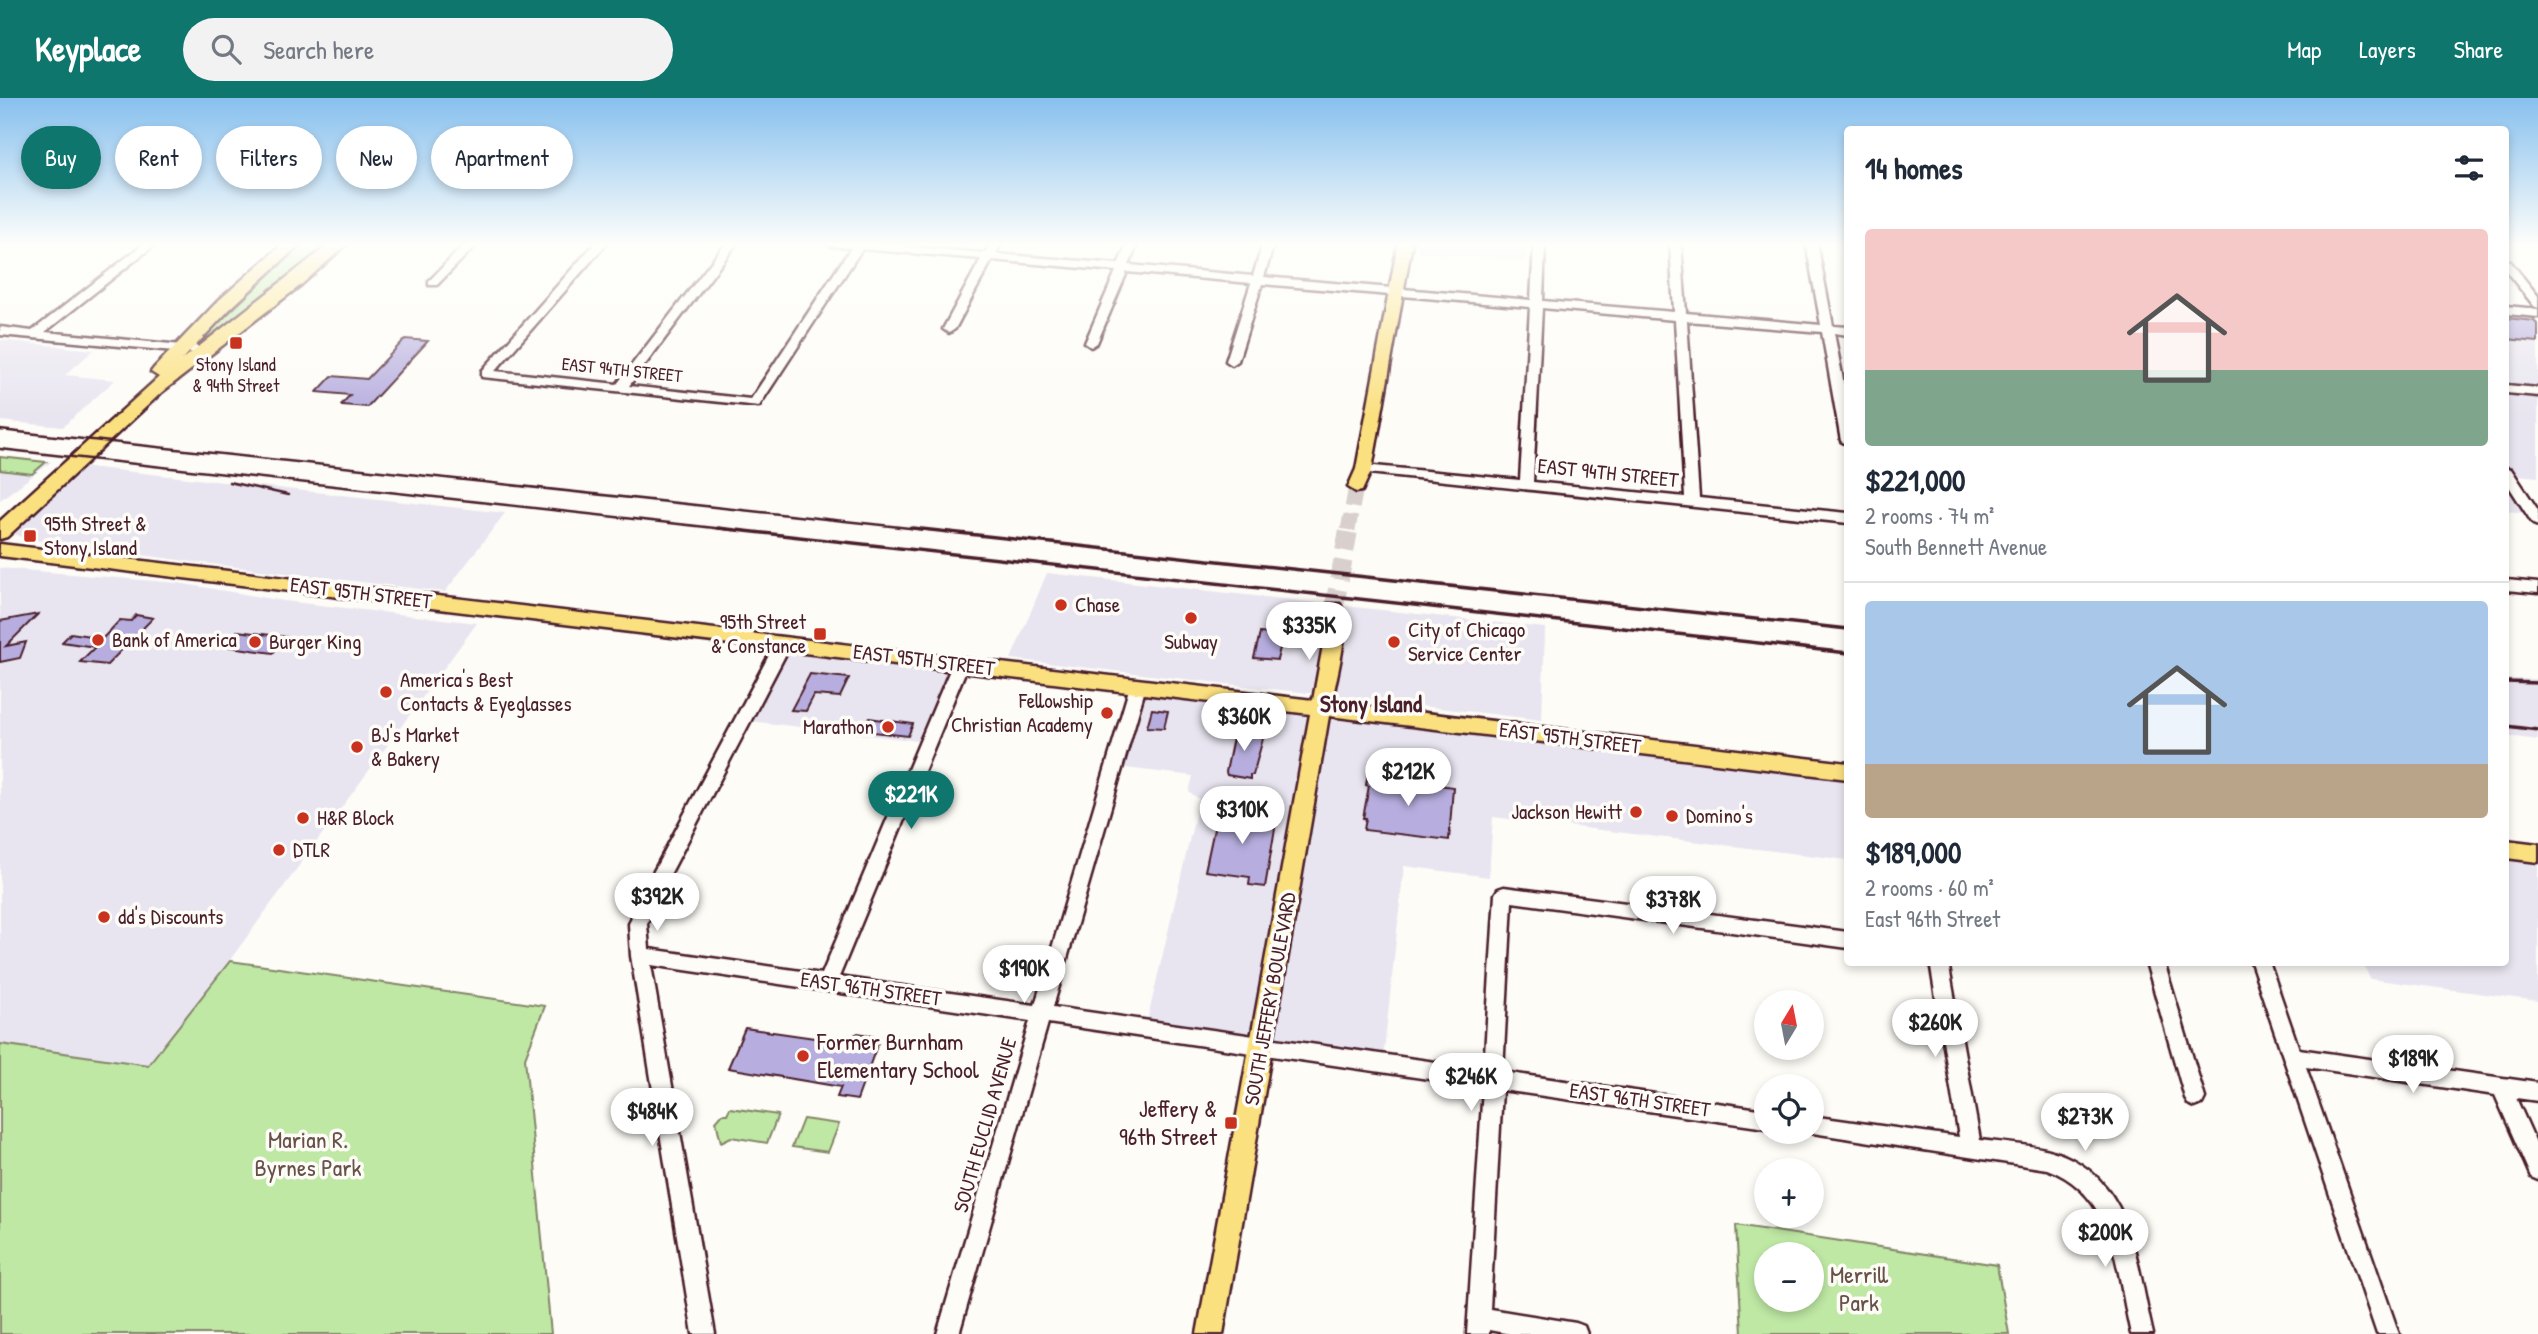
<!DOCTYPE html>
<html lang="en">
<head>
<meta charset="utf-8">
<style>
	:root { --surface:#fff; --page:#f2f2f3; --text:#1f2937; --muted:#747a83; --line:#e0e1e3; --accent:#0f766e }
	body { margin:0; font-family:"Patrick Hand",sans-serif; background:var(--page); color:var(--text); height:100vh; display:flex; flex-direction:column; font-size:26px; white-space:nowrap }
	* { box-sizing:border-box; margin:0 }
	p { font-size:23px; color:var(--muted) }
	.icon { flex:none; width:38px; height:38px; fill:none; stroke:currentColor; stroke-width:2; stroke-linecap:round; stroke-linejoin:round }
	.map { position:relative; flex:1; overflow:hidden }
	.details { position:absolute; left:1844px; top:28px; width:665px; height:840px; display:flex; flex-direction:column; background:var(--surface); border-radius:7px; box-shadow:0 4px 10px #0003 }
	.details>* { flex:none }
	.hud { position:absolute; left:21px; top:28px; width:665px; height:63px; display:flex; gap:14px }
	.needle { width:46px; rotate:10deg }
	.tools { position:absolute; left:1754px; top:892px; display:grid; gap:14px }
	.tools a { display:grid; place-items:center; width:70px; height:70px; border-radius:50%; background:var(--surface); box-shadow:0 4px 10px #0003; font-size:35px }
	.price { position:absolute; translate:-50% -60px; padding:0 16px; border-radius:24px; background:#fff; color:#222; font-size:23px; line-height:46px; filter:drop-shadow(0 2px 4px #0008) }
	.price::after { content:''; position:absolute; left:50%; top:42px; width:21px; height:16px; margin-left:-10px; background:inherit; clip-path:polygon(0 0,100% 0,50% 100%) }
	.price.on { background:var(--accent); color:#fff }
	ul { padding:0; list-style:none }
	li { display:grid; align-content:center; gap:14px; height:371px; padding:0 21px }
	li+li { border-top:2px solid var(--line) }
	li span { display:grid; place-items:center; height:217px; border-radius:7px; color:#555 }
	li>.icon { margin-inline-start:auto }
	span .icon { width:126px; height:126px; fill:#fffc; stroke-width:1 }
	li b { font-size:30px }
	h2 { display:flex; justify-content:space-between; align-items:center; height:84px; padding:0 21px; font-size:30px }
	.tag { padding:0 24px; border-radius:32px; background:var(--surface); box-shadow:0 4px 10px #0003; font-size:24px; line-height:63px }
	.tag.on { background:var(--accent); color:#fff }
	header { display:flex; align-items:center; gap:42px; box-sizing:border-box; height:98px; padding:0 35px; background:var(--accent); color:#fff }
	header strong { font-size:33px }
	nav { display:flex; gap:38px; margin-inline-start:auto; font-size:24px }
	.search { width:490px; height:63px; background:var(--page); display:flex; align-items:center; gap:18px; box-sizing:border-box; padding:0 24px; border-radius:38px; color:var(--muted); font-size:26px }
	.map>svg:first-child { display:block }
	.built { fill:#e8e5f0 }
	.green { fill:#bee8a4; stroke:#848468; stroke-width:2; fill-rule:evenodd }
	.building { fill:#b7aedf; stroke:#4a1f2b; stroke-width:2 }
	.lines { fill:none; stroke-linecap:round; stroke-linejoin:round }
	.major-tunnel-far1 { stroke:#d9d0ce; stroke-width:15; stroke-dasharray:15 8; stroke-linecap:butt }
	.major-tunnel { stroke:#d9d0ce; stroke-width:19; stroke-dasharray:19 10; stroke-linecap:butt }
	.minor-casing { stroke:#4a1f2b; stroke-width:5 }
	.major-casing { stroke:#4a1f2b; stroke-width:5 }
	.highway-casing { stroke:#4a1f2b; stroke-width:5 }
	.minor { fill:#fdfcf7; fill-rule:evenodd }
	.major { fill:#fbe080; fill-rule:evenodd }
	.highway { fill:#fbe080; fill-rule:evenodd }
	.rail-far1 { stroke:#4a1f2b; stroke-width:2.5 }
	.rail { stroke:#4a1f2b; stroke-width:3.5 }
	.poi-dot { fill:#c8321e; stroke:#fdfcf7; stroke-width:2.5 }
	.labels { text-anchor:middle; stroke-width:7; stroke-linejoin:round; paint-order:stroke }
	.far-poi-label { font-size:18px; fill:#4a1f2b; stroke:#fdfcf7 }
	.far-street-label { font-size:18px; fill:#4a1f2b; stroke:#fdfcf7 }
	.street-label { font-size:21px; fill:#4a1f2b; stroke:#fdfcf7 }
	.poi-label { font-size:21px; fill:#4a1f2b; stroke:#fdfcf7; text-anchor:start }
	.neighbourhood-label { font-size:23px; font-weight:bold; fill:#4a1f2b; stroke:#fdfcf7 }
	.near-poi-label { font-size:24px; fill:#4a1f2b; stroke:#fdfcf7; text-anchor:start }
	.near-park-label { font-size:24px; fill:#675149; stroke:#fdfcf7 }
</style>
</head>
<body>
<header>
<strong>Keyplace</strong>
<div class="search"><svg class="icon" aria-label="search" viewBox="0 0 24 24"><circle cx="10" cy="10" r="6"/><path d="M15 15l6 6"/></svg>Search here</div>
<nav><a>Map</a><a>Layers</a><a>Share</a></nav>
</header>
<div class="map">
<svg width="2538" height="1236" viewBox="0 0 2538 1236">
	<rect width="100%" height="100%" fill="#fdfcf7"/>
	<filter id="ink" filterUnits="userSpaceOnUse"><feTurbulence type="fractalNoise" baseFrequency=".0143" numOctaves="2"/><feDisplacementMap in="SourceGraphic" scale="14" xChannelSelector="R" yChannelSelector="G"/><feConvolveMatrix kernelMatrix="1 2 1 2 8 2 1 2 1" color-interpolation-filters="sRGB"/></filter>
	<g filter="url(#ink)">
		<path class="built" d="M1419,145H1526L1525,163L1417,154Z
			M2506,216L2532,218L2538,225V379L2518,377L2538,408V416L2506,413Z
			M0,242L94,252L65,277L115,282L63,329L0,323Z
			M46,364H51L0,402V372L32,376Z
			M79,368L505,415L445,494L186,463L26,441L12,435L14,429Z
			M0,470L178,485L284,503L477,525L150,971L0,948Z
			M1047,475L1545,530L1542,622L1011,561Z
			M786,555L947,574L918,643L749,623Z
			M2506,581H2538V642L2506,638Z
			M1139,597L1848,682V762L1493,719L1489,779L1404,768L1383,962L1146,928L1199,701L1189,694L1193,678L1117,669Z
			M2506,761L2538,764V903L2370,881L2363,865L2506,864Z"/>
		<path class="green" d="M304,145H328L310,164L208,244L199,243Z
			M0,359L46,364L32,376L0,372Z
			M230,863L545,908L525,960L551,1236H0V946L148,967Z
			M730,1010L778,1017L767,1045L731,1039L721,1044L716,1023L722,1016H727Z
			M803,1021L839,1026L828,1054L792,1049Z
			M1736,1127L1997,1167L2009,1236H1742ZM1766,1157H1811V1202H1766Z"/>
		<path class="building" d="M2506,220L2534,223L2538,227V244L2506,241Z
			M405,241L428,243L367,309L341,307L350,297L317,294L332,278L367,281Z
			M38,516L6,548L26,544L20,560L0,564V523Z
			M136,517L153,520L107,567L80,564L95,549L62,544L71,535L103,540L120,522L131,523Z
			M237,533L287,539L273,555L224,548Z
			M1260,535L1283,538L1277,562L1254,560Z
			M810,576L849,580L840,599L814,597L806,613L791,612Z
			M1152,611L1168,613L1164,630L1147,629Z
			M869,620L913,626L908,638L864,633Z
			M1235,630L1262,633L1261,637H1264L1253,677H1250V681L1227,677L1226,674Z
			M1368,674L1384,676L1383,680L1413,684V681L1424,682V685L1453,689L1449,742L1364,732L1366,720H1363L1369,688L1366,687Z
			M1218,712L1277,719L1265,789L1249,787L1250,779L1205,773Z
			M745,930L842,944L858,935L880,939L857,1002L837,999L841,989L728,970Z"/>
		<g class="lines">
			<path class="major-tunnel-far1" d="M1348,432L1356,389"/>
			<path class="major-tunnel" d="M1334,510L1349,430"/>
			<defs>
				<path id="minor" d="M145,145H157L45,234L203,249L209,253L207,256L0,237V229L32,233Z
					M466,145H478L437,187H429V183Z
					M595,145H607L495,273L617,286L726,145H737L629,288L751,301L851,150L831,148L826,145H865L985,155L991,145H1001L996,156L1118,166L1128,145H1138L1129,167L1253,178L1263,145H1274L1264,179L1531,202L1534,145H1545L1543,203L1674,214L1670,145H1681L1686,215L1821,227L1806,145H1817L1833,228L1848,229V237L1834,235L1848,308V347L1841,343L1822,234L1687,223L1699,400L1848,415V425L1359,374V368L1364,367L1520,382L1530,209L1262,186L1238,263L1232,267L1226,263L1251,185L1127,174L1097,245L1091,249L1085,245L1116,173L992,162L955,231L949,235L943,231L981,161L862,151L759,308L482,279V273ZM1542,210L1675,222L1685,399L1533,384Z
					M2506,162L2510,163L2538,198V210L2534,208L2506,173Z
					M2506,208L2538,211V219L2506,216Z
					M2506,287L2538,290V298L2506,295Z
					M2506,370L2511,371L2538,412V428L2533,426L2506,384Z
					M2506,482L2538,485V495L2506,492Z
					M783,541L791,546L653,809L647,826L649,851L822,876L952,567L960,561L968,567L839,879L1035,907L1130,588L1138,582L1146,588L1053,909L1484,971L1495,796L1498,791L1504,789L1848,834V850L1512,804L1503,974L1766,1012V1030L1502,992L1490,1211L1576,1225L1584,1228L1587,1236H1510L1489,1232V1236H1467L1483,989L1048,925L959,1236H937L1030,923L651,867L715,1236H693L631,858L629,826L638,803L775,546Z
					M1930,864H1948L1980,1042C2002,1045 2027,1046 2049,1052C2134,1077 2135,1162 2153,1236H2131C2116,1173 2117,1097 2047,1071L1806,1034H1811V1018L1959,1039Z
					M2146,864H2164L2205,1000L2202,1006L2195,1009L2188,1006L2185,1000Z
					M2251,864H2269L2299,951L2538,985V1003L2516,1000L2538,1049V1082L2531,1079L2495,997L2306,969L2399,1236H2377Z"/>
				<path id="major" d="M1398,145H1412L1372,371L1362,393L1356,394L1348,389L1356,371Z
					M0,446L1313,602L1327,525L1325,510L1328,506H1340C1352,526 1336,580 1332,604L1848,665V681L1329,618L1223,1236H1197L1310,616L0,458Z
					M2506,742L2538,746V764L2506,760Z"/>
				<path id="highway" d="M284,145H301L230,211L182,262L331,145H348L301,187L162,294L7,439L0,441V423L159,279L151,274L154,270L218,203Z"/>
			</defs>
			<use href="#minor" class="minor-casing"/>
			<use href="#major" class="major-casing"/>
			<use href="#highway" class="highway-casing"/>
			<use href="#minor" class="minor"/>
			<use href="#major" class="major"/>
			<use href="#highway" class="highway"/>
			<path class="rail-far1" d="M0,332L928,432
				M0,351L733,432
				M229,384L288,397"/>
			<path class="rail" d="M718,430L1848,555
				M912,430L1848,531
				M2506,584L2538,585
				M2506,628L2538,632"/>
		</g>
	</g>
	<linearGradient id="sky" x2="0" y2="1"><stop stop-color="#87c0ee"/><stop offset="0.46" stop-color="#fefefb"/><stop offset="1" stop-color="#fefefb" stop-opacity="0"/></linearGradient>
	<rect width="2538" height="318" fill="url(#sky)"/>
	<g class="poi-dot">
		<rect x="229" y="238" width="14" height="14" rx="3.5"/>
		<rect x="23" y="431" width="14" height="14" rx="3.5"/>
		<circle cx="1061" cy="507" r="7"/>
		<circle cx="1191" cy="520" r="7"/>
		<rect x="813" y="529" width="14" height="14" rx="3.5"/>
		<circle cx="98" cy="542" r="7"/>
		<circle cx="255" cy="544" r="7"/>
		<circle cx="1394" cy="544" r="7"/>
		<circle cx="386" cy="594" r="7"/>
		<circle cx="1107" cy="615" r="7"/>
		<circle cx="888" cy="629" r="7"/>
		<circle cx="357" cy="649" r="7"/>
		<circle cx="1636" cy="714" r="7"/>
		<circle cx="1672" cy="718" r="7"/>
		<circle cx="303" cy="720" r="7"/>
		<circle cx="279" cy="752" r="7"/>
		<circle cx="104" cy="819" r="7"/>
		<circle cx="803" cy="958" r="7"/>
		<rect x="1224" y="1018" width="14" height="14" rx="3.5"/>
	</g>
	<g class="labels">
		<g class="far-poi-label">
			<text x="236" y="273">Stony Island<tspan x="236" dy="21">&amp; 94th Street</tspan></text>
		</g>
		<g class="far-street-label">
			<text transform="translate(622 272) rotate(6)" y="6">EAST 94TH STREET</text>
		</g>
		<g class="street-label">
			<text transform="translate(1608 375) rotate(6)" y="7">EAST 94TH STREET</text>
			<text transform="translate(361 495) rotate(7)" y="7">EAST 95TH STREET</text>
			<text transform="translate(924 562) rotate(7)" y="7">EAST 95TH STREET</text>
			<text transform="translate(1570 640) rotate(7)" y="7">EAST 95TH STREET</text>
			<text transform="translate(871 891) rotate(8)" y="7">EAST 96TH STREET</text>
			<text transform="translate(1270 901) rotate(-80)" y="7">SOUTH JEFFERY BOULEVARD</text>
			<text transform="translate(1640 1002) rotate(8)" y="7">EAST 96TH STREET</text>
			<text transform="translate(985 1027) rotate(-74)" y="7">SOUTH EUCLID AVENUE</text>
		</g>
		<g class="poi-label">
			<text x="44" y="433">95th Street &amp;<tspan x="44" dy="24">Stony Island</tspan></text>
			<text x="1075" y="514">Chase</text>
			<text x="806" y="531" text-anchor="end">95th Street<tspan x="806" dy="24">&amp; Constance</tspan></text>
			<text x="1408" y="539">City of Chicago<tspan x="1408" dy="24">Service Center</tspan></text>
			<text x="112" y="549">Bank of America</text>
			<text x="269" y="551">Burger King</text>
			<text x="1191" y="551" text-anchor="middle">Subway</text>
			<text x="400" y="589">America's Best<tspan x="400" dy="24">Contacts &amp; Eyeglasses</tspan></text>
			<text x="1093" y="610" text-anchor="end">Fellowship<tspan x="1093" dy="24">Christian Academy</tspan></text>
			<text x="874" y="636" text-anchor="end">Marathon</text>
			<text x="371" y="644">BJ's Market<tspan x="371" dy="24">&amp; Bakery</tspan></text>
			<text x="1622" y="721" text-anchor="end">Jackson Hewitt</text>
			<text x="1686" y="725">Domino's</text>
			<text x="317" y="727">H&amp;R Block</text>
			<text x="293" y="759">DTLR</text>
			<text x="118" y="826">dd's Discounts</text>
		</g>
		<g class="neighbourhood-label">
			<text x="1371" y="614">Stony Island</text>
		</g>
		<g class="near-poi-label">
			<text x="817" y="952">Former Burnham<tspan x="817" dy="28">Elementary School</tspan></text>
			<text x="1217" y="1019" text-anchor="end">Jeffery &amp;<tspan x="1217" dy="28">96th Street</tspan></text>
		</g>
		<g class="near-park-label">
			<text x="308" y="1050">Marian R.<tspan x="308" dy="28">Byrnes Park</tspan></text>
			<text x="1859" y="1185">Merrill<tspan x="1859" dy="28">Park</tspan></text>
		</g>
	</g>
</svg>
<div class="tools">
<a><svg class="needle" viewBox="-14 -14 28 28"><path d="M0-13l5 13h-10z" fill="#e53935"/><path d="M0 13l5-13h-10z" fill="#747a83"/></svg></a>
<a><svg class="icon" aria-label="locate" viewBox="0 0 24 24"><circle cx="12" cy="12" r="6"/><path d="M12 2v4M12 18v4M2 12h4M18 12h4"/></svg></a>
<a>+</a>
<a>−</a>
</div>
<b class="price" style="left:1309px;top:564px">$335K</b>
<b class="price" style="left:1244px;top:655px">$360K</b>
<b class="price" style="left:1408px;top:710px">$212K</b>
<b class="price on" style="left:911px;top:733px">$221K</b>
<b class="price" style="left:1242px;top:748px">$310K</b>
<b class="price" style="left:657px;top:835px">$392K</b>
<b class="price" style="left:1673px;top:838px">$378K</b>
<b class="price" style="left:1024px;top:907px">$190K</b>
<b class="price" style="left:1935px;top:961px">$260K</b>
<b class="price" style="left:2413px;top:997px">$189K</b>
<b class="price" style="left:1471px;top:1015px">$246K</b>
<b class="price" style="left:652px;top:1050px">$484K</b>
<b class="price" style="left:2085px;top:1055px">$273K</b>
<b class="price" style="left:2105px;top:1171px">$200K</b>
<div class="hud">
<a class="tag on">Buy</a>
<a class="tag">Rent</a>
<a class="tag">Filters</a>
<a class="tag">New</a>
<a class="tag">Apartment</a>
</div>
<section class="details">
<h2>14 homes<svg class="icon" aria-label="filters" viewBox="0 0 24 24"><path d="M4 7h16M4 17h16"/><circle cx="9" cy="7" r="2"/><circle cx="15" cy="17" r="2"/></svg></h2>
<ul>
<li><span style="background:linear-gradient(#f6c9c9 65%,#7fa58c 0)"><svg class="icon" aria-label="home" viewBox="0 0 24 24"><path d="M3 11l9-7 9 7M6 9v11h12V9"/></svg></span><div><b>$221,000</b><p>2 rooms · 74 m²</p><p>South Bennett Avenue</p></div></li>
<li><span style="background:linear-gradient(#a9c7e8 75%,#b9a48a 0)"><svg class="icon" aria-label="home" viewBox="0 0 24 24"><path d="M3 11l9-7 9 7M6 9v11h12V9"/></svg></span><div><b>$189,000</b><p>2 rooms · 60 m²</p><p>East 96th Street</p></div></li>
</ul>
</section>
</div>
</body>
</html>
